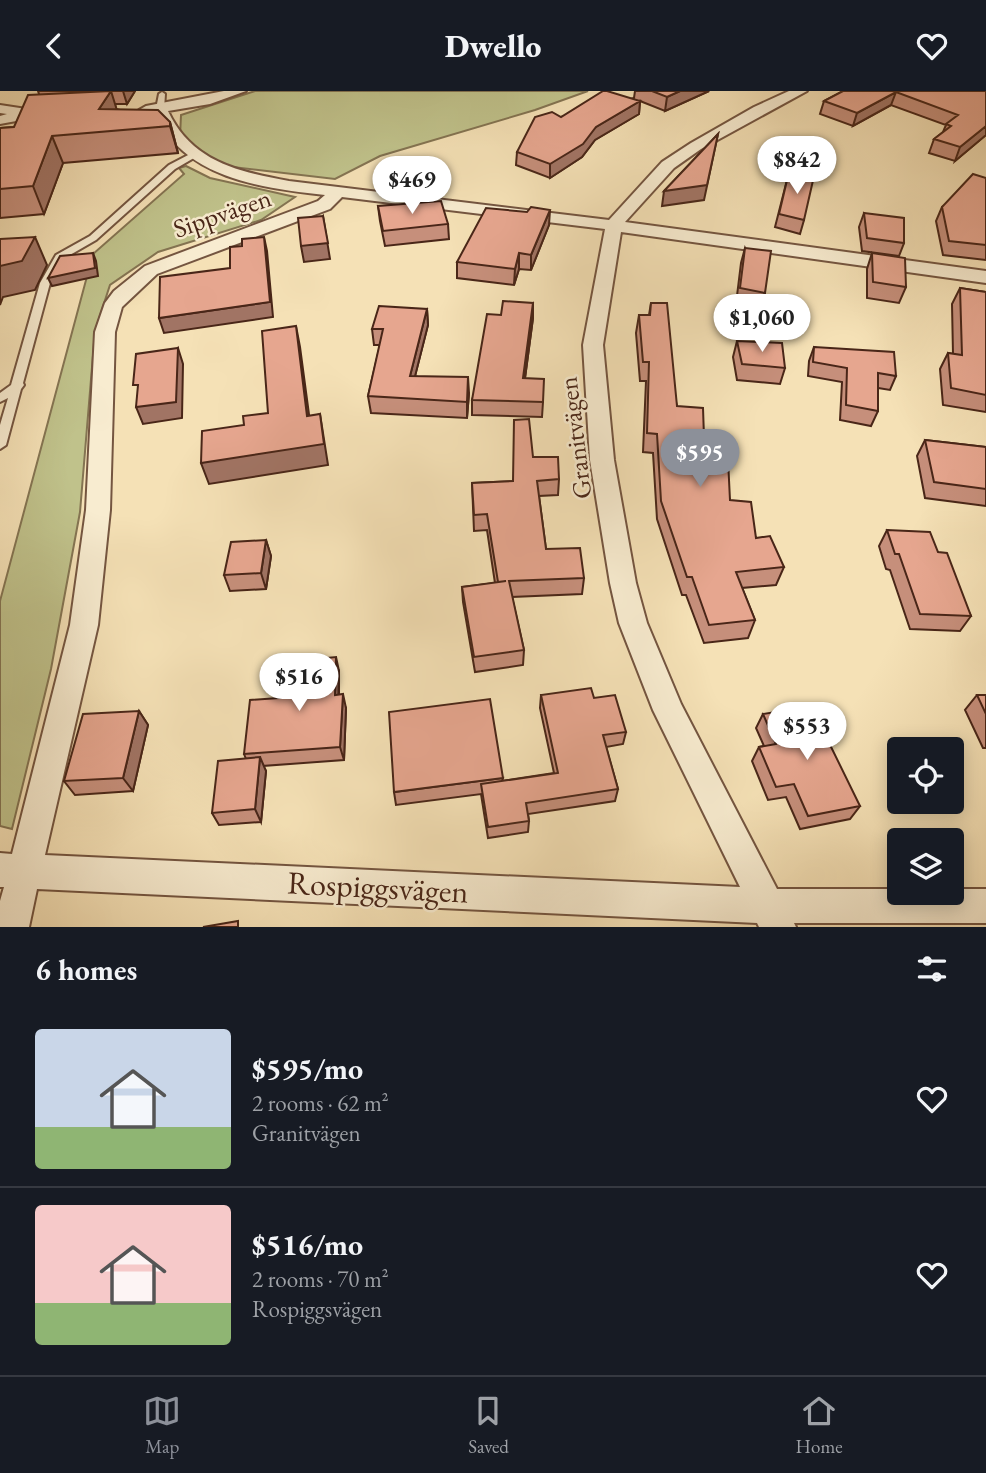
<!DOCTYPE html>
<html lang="en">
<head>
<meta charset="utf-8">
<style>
	:root { --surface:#171b24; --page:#242831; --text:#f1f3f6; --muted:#9ea1a6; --line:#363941; --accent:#8c9099 }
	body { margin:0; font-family:"EB Garamond",serif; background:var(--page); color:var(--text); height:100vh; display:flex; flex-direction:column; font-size:26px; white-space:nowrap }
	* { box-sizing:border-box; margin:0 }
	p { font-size:23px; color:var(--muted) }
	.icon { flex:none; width:38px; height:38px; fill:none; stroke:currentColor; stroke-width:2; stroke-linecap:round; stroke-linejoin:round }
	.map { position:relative; height:836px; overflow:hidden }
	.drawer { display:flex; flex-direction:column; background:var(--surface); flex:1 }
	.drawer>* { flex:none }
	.fabs { position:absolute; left:887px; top:646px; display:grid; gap:14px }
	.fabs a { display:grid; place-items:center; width:77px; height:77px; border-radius:7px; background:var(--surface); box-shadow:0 4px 18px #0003; font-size:35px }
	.price { position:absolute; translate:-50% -60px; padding:0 16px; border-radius:24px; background:#fff; color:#222; font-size:23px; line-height:46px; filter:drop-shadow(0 2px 4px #0008) }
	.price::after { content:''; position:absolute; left:50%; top:42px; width:21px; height:16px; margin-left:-10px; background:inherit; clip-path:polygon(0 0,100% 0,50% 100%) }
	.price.active { background:var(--accent); color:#fff }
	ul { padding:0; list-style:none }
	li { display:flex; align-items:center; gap:21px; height:175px; padding:0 35px }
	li+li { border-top:2px solid var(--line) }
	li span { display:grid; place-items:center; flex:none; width:196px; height:140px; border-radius:7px; color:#555 }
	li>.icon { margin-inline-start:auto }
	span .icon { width:84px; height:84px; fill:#fffc; stroke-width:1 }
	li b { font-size:30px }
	h2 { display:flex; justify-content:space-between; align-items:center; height:84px; padding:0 35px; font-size:30px }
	header { display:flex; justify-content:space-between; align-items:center; height:91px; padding:0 35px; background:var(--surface); font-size:32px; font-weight:800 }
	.tabs { display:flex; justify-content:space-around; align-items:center; height:98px; border-top:2px solid var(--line); background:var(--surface); font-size:19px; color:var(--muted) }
	.tabs a { display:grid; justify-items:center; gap:4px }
	.tabs .active { color:var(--accent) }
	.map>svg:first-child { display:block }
	.green { fill:#c0c28b; stroke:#847452; stroke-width:2 }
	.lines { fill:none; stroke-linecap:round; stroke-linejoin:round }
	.lane-casing { stroke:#745540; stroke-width:4 }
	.street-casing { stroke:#745540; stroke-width:4 }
	.lane { fill:#f8ecd0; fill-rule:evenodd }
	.street { fill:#f8ecd0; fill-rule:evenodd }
	.wall { fill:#c68f7b; stroke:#492618; stroke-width:2 }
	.shaded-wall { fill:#a17464; stroke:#492618; stroke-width:2 }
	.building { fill:#e6a68f; stroke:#492618; stroke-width:2 }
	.labels { text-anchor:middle; stroke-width:5; stroke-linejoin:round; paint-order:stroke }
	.street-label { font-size:26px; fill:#492618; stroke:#f8ecd0 }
	.near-street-label { font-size:32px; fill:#492618; stroke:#f8ecd0 }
</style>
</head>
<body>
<header><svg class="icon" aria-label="back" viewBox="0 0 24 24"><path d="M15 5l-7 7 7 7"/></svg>Dwello<svg class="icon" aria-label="heart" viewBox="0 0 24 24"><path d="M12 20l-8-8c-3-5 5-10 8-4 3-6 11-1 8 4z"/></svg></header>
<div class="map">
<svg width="986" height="836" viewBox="0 0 986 836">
	<rect width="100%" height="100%" fill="#f5e1b6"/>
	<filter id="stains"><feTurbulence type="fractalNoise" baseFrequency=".00286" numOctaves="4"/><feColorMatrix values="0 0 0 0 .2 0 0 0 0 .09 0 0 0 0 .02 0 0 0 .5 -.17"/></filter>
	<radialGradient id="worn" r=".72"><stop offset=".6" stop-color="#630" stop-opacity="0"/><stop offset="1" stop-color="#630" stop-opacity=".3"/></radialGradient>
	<path class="green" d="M255,0H588L535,19L380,65L335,88L224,75L180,46L181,24Z
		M186,75L210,87L295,106L261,129L158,161L110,194L95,240L80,421L51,578L12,738L0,735V510L93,163L184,83L179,77Z"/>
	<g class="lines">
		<defs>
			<path id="lane" d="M162,1L165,3L164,18L160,20L156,18L159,3Z
				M192,62L199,64L175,78L96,149L63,168L50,192L23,292L24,294L21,298L6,354L0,358V334L8,307L0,311V302L11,294L40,192L56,164L90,145L169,74Z"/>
			<path id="street" d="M224,0H246L210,13L168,20C191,70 238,81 289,90L609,129L662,71L691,52L754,16L789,0H807L701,58L674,77L625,131L986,180V192L621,141L603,254L614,369L636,492L647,532L681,613L777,798H900V802H952V798H986V832H794L796,836H759L757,832L37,798L29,836H0V810L4,796H0V762L12,763L70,534L86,419L95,241L105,212L114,200L145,175L318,110L325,104C261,97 183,87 155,22L146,23L139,19L146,15ZM342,106L605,138L583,254L590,369L610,492L619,532L653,619L740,796L45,764L98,534L110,419L115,241L122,216L157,183L330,118Z
				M0,14L33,19L40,23L38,26L0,33V25L7,23L0,22Z"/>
		</defs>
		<use href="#lane" class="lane-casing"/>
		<use href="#street" class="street-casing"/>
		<use href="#lane" class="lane"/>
		<use href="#street" class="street"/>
	</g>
	<path class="wall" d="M38,0H135L127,13H115L116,18L170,31L178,62L63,72L44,123L0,127V37L14,36L39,3Z
		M635,0H709L665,20L640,10L639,23L595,49L582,66L550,87L516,74L517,61L561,26L634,7Z
		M843,0H986V44L955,70L929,62L934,48L943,41L946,34L891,14L853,35L820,23L824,10Z
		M789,81L804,129L800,143L775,136Z
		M986,87V169L943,164L936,130L942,116Z
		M378,115L448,133L449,148L385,155L380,130Z
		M864,122L904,152L899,165L862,160L859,136Z
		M549,134L531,179L519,178L514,194L457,187V171Z
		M745,157L765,202L761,218L736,213L741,172Z
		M872,162L906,196L899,212L867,207V178Z
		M960,197L986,201V321L943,314L940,278L948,262L953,263L952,213Z
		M533,212V227L525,287L543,311L542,326L472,324V309L501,224Z
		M651,212L677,315L704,346L730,409L756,447L784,476L776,494L742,497L755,529L748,547L704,552L686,504H682L657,428L653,362L643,361L646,290H640L636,242L639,224H649Z
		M427,218L428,234L415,285L469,302L467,327L371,322L368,305L380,254H374L372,238Z
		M737,250L785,277L780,293L737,289L733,266Z
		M814,256L896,285L890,299L878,297V320L871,335L840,329L842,291L808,285L809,270Z
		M925,349L986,356V415L925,407L917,365Z
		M533,366L559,388L558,404L539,405L546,458L584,487L582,503L512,506L524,559L523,574L475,581L463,511L462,496L495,492L487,439L474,440L472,392L513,390Z
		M887,439L938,461L971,525L960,540L910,538L890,479L886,478L879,455Z
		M266,449L271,465L266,498L230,500L224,484Z
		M339,580V603L346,617L344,669L263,675L266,680L261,731L219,734L212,722L246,668L244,663L293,606Z
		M541,604L594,607L626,641L623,653L606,656L618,698L615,710L528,723L529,730L528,741L488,747L481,703L396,714L394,701L503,687L502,690L554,682L540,617Z
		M977,604H986V657H983L965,619Z
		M139,620L148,634L133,700L75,704L64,690Z
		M763,623L860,715L850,728L800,738L786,706L768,709L752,670L759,656L764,655L756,637Z"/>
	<path class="shaded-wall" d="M111,0L119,26L99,18Z
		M123,0H135L127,13Z
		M680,0H709L665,20L667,6Z
		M896,1L891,14L853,35L857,22Z
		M640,10L639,23L595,49L582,66L550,87V73L596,36Z
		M170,31L177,58L178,62L170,35Z
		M986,35V44L955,70L960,56Z
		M718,43L704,109L662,115L664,100Z
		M52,45L63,72L44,123L33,95Z
		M550,119L549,134L531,179V164Z
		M323,125L330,168L304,171L301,155Z
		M35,146L47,174L35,199L3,206L0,214V175Z
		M264,146L267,160L273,226L164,242L159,227L270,211Z
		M93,162L96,170L98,185L52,195L48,187Z
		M519,162V178L514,194L515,178Z
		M533,212V227L523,302V287Z
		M427,218L428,234L411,301L410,285Z
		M296,235L300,256L312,346L307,325Z
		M178,257L183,273L182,327L143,333L136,316Z
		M468,286L469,302L467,327V311Z
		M320,323L328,374L209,393L201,372Z
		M266,449L271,465L266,498L261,482Z
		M336,566L339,580L338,617L335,604Z
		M343,603L346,617L344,669L340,656Z
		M139,620L148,634L133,700L123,687Z
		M260,666L266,680L261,731L255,718Z"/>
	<path class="building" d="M111,0L99,18L158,19L170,31V35L52,45L33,95L0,98V37L14,36L28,4Z
		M603,0H607L640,10L596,36L583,53L550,73L517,61L535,26L552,21L561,26Z
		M652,0H680L667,6Z
		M843,0H986V35L960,56L934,48L951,35L946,33L958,24L896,1L857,22L824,10Z
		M718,43L707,94L664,100Z
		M789,81L814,85L804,129L779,123Z
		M973,83L986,87V154L949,150L942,116Z
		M441,110L448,133L383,140L378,115Z
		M531,116L550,119L531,164L519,162L515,178L457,171L486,117L527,121Z
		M864,122L904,127V152L867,147Z
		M323,125L328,152L301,155L298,127Z
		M35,146L22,170L0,175V148Z
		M264,146L270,211L159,227L160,186L230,177V156L242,155V148Z
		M745,157L771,160L765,202L740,197Z
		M93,162L95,177L48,187L60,165Z
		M872,162L905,167L906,196L873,191Z
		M960,197L986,201V304L951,297L948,262L962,264Z
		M503,210L533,212L523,287L544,288L543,311L472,309L487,223L501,224Z
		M651,212H667L677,315L703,317L704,346L727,348L730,409L751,411L756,447L770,445L784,476L736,481L755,529L709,534L692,486H687L661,410L657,343L647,342L649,271H643L639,224H650Z
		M379,215L427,218L410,285L468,286L467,311L368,305L383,238H372Z
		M296,235L307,325L320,323L324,353L201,372L202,340L244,334L243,325L268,322L262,240Z
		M737,250L782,252L785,277L742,273Z
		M814,256L894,261L896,285L878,282V320L846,314L847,277L813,271Z
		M178,257L176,311L136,316L138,294H133L136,263Z
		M529,328L533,366H558L559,388L537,390L546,458L580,457L584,487L509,490L524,559L474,566L462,496L506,490L498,491L487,423L474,424L472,392L513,390L514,329Z
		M925,349L986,356V398L934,391Z
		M887,439L930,441L938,461L947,462L971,525L920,523L899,463H895Z
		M266,449L261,482L224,484L231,451Z
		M336,566L335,604L343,603L340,656L244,663L250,609L293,606L295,570Z
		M591,597L594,607L615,604L626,641L603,644L618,698L526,712L529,730L488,736L481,693L558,682L541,604Z
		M977,604H986V623Z
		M490,608L503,687L394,701L389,621Z
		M811,615L860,715L808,725L794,693L776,696L759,656L776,653L763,623Z
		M139,620L123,687L64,690L83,623Z
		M260,666L255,718L212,722L218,670Z
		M238,830V836H203Z"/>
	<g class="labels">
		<g class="street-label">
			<text transform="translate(222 122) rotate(-19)" y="9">Sippvägen</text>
			<text transform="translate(575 347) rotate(-97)" y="9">Granitvägen</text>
		</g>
		<g class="near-street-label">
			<text transform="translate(378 796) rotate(3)" y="11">Rospiggsvägen</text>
		</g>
	</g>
	<rect width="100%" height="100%" filter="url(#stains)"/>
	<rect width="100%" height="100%" fill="url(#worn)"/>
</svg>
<div class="fabs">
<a><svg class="icon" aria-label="locate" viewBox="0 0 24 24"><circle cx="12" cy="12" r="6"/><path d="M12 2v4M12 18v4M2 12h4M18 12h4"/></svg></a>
<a><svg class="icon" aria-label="layers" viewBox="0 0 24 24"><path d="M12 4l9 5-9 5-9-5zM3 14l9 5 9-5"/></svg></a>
</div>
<b class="price" style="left:797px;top:105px">$842</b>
<b class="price" style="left:412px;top:125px">$469</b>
<b class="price" style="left:762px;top:263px">$1,060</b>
<b class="price active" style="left:700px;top:398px">$595</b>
<b class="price" style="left:299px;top:622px">$516</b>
<b class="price" style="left:807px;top:671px">$553</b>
</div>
<section class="drawer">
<h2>6 homes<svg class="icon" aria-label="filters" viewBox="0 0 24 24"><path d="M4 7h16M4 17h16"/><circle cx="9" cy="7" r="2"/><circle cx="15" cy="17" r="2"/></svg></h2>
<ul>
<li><span style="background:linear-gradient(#c9d6e8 70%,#8fb573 0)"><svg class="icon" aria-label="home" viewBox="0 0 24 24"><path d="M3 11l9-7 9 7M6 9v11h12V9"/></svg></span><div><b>$595/mo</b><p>2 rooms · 62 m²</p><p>Granitvägen</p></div><svg class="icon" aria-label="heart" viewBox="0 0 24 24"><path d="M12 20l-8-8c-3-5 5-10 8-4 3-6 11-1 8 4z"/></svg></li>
<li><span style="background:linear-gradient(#f6c9c9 70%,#8fb573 0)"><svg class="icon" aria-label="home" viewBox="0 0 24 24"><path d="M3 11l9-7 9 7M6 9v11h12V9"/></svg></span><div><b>$516/mo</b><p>2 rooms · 70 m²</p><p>Rospiggsvägen</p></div><svg class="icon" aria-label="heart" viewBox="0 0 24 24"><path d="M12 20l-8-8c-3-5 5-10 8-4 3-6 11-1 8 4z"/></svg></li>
</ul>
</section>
<nav class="tabs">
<a class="active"><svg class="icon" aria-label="map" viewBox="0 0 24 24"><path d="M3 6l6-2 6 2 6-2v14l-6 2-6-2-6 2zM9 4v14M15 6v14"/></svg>Map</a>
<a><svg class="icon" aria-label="saved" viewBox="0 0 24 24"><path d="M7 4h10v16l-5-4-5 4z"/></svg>Saved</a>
<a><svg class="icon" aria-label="home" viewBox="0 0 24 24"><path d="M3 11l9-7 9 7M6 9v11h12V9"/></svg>Home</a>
</nav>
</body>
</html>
